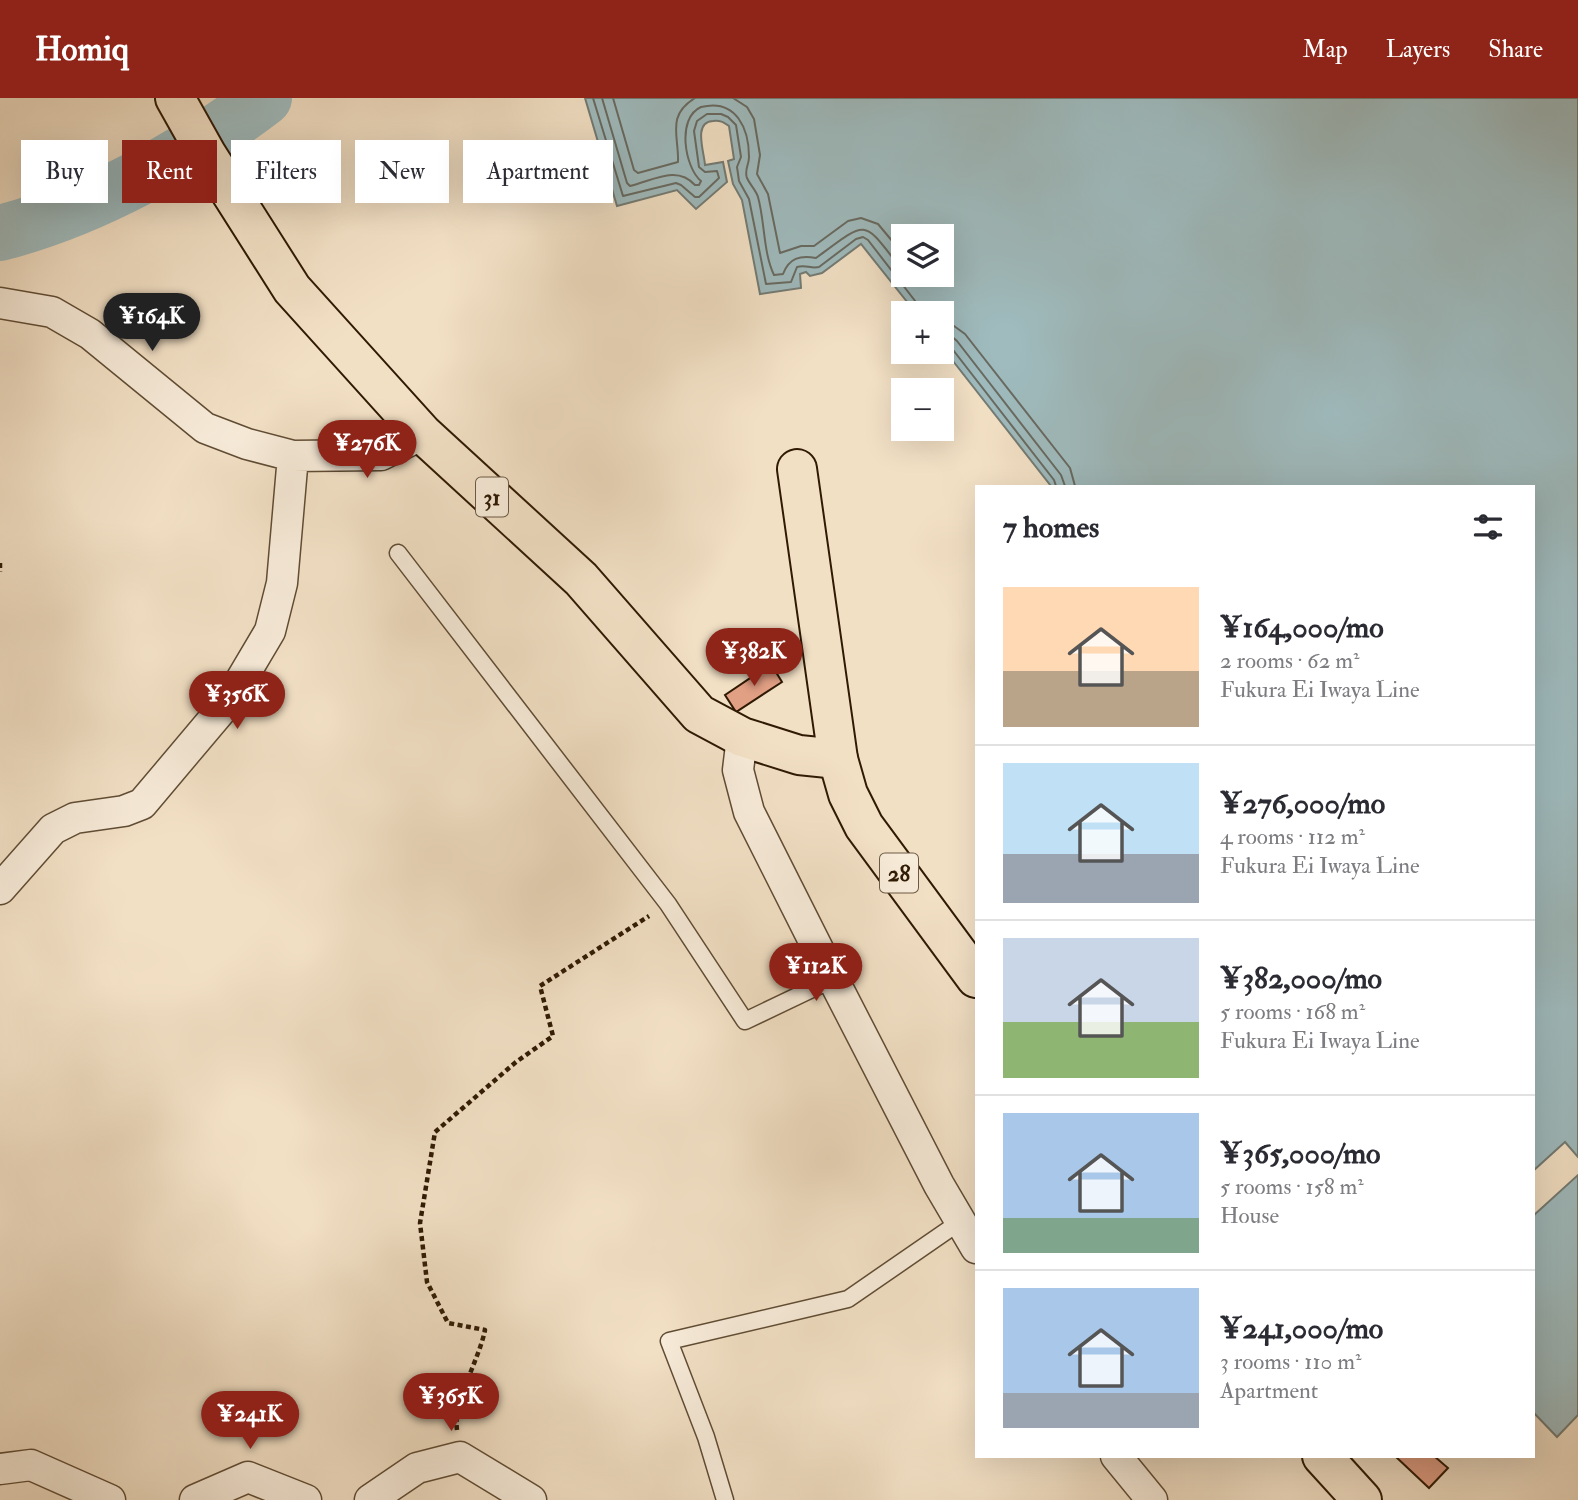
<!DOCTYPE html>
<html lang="en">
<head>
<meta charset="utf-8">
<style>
	:root { --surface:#fff; --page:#f7f7f7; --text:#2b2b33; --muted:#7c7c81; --line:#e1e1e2; --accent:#8f2418 }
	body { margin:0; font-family:"IM FELL Double Pica",serif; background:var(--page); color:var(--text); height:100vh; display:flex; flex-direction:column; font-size:26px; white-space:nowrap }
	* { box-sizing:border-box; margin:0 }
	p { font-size:23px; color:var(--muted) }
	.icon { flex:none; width:38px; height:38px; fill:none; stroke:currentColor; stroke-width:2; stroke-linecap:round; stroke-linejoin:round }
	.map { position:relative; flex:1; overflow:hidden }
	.sheet { position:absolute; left:975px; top:387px; width:560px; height:973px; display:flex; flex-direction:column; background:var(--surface); border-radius:0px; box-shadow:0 7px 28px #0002 }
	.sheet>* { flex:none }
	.guide { position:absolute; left:21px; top:42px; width:665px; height:63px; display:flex; gap:14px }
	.buttons { position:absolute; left:891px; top:126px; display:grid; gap:14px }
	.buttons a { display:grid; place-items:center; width:63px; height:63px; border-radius:0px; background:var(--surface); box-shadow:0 7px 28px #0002; font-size:35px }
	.price { position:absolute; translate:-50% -60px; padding:0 16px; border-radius:24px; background:var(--accent); color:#fff; font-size:23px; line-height:46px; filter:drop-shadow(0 2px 4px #0008) }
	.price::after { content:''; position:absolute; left:50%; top:42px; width:21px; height:16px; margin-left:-10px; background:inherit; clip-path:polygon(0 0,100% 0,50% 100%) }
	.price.active { background:#222; color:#fff }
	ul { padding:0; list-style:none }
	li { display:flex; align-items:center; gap:21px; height:175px; padding:0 28px }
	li+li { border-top:2px solid var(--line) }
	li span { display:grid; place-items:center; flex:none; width:196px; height:140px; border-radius:0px; color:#555 }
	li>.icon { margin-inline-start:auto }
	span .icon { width:84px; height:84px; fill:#fffc; stroke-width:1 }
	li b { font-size:30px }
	h2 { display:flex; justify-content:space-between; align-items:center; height:84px; padding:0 28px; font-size:30px }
	.pill { padding:0 24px; border-radius:0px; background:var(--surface); box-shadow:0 7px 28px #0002; font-size:24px; line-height:63px }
	.pill.active { background:var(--accent); color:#fff }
	header { display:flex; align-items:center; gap:42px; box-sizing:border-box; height:98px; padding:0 35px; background:var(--accent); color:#fff }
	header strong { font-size:33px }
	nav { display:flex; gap:38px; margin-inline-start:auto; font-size:24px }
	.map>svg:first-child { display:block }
	.water { fill:#9fbbbe; stroke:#737b74; stroke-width:2; fill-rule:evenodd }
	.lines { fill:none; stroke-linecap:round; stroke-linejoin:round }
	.shore { stroke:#686a61; stroke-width:2 }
	.river { stroke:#9fbbbe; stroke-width:56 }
	.building { fill:#e19f84; stroke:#301a04; stroke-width:2 }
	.lane-casing { stroke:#604c34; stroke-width:19 }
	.street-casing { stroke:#604c34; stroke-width:33 }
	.primary-casing { stroke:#301a04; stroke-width:42 }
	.highway-casing { stroke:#301a04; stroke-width:42 }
	.path { stroke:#301a04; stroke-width:4.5; stroke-dasharray:5 3.5; stroke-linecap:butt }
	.lane { stroke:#f7ebd9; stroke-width:16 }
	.street { stroke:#f7ebd9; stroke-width:30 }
	.primary { stroke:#f2e0c5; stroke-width:38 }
	.highway { stroke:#f2e0c5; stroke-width:38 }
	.labels { text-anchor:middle; stroke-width:5; stroke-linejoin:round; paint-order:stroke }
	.shield { fill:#f7ebd9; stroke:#6c5944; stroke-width:2 }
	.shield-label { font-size:23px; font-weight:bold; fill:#301a04 }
</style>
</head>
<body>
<header>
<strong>Homiq</strong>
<nav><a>Map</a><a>Layers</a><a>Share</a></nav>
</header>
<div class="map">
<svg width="1578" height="1402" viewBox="0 0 1578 1402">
	<rect width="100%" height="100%" fill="#f2e0c5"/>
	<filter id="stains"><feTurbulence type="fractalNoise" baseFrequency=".00286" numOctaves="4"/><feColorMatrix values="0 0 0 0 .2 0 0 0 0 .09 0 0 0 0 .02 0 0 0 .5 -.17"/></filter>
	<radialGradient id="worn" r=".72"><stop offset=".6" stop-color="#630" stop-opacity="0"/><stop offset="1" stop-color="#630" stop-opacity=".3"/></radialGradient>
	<path class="water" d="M585,0H1578V1059L1565,1044L1533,1073V388H1051L942,249V215H916L861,146L822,175L810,178L806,174L800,176L801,190L760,196L742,102L733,86L728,63L734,61L729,28C723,24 720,22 713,23C693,24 704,53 705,67L723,64L727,84L696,111L677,92L617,108ZM903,138H942V177H903Z
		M1578,1077V1317L1557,1339L1533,1314V1118Z"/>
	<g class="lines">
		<path class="shore" d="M593,0L623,98L676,85L681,87L695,99H699L719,80L717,73L705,74L699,69L694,33L697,23L707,16H721L728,19L736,27L741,59L737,69L739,83L749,101L766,186L791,184L797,169C806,166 810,171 819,169L856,141L863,139L868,142L919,208L921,215
			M602,0L627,85L630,88C654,82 677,67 695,87H699L701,83C685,70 676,20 701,9C737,0 749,32 749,59C749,67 744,72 747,80C750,87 756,92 758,99C765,124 763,154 774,177L783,176C789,160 800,157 816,160C870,120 862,121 903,173
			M613,0L634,72L638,75L678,64C679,37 666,18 695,0
			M733,0L747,9L754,21L760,57L757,76L768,96L780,155L801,148H814L848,123L861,120L878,126L903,156
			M942,226L954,228L965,236L1070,370L1075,388
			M942,236L950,237L957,243L1061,377L1065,388
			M942,245L950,248L1054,382L1056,388"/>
		<path class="river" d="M0,135C93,111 188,58 264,0"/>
	</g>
	<path class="building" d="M771,566L782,584L736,614L725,597Z
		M1395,1358H1434L1448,1370L1429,1390Z"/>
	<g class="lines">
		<defs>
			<path id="lane" d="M398,455L668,806L745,923L833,881
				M725,1402L706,1339L669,1243L848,1201L961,1123"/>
			<path id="street" d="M0,205L52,214L90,236L205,330L247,346L293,358L381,357L423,336
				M742,639L738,672L749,714L833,881L939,1087L976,1150
				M0,791L53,731L75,720L124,713L142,706L228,604L270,533L282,485L293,358
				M1116,1358L1152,1402
				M0,1371L31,1367L110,1402
				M195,1402L248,1379L306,1402
				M370,1402L417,1370L460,1359L531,1402"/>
			<path id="primary" d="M175,0L207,57L292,191L423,336L581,481L699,616L742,639L799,657L838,661"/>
			<path id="highway" d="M797,371L838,661L848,696L864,728L976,880
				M1322,1358L1362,1402"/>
		</defs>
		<use href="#lane" class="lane-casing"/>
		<use href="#street" class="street-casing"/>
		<use href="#primary" class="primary-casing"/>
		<use href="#highway" class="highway-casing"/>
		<path class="path" d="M0,465V474
			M457,1332C453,1304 479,1262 485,1232L448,1225L427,1184L420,1125L435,1034L516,964L553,938L540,888L649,818"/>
		<use href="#lane" class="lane"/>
		<use href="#street" class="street"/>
		<use href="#primary" class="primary"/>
		<use href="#highway" class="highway"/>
	</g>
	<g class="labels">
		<g class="shield">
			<rect x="476" y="379.5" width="32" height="39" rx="5"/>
			<rect x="880" y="755.5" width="38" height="39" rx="5"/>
		</g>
		<g class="shield-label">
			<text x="492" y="407">31</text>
			<text x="899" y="783">28</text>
		</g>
	</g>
	<rect width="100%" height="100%" filter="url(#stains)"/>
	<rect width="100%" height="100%" fill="url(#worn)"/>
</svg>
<div class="buttons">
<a><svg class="icon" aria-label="layers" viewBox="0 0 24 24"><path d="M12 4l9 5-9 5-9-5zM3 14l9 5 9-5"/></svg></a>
<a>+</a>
<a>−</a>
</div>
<b class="price active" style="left:152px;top:255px">¥164K</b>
<b class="price" style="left:367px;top:382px">¥276K</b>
<b class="price" style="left:754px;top:590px">¥382K</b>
<b class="price" style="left:237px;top:633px">¥356K</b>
<b class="price" style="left:816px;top:905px">¥112K</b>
<b class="price" style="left:451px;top:1335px">¥365K</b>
<b class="price" style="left:250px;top:1353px">¥241K</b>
<div class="guide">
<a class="pill">Buy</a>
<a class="pill active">Rent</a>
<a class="pill">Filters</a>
<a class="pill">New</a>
<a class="pill">Apartment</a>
</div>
<section class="sheet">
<h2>7 homes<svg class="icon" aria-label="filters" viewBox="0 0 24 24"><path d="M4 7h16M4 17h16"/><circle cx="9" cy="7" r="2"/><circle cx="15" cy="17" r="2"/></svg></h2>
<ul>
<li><span style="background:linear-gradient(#ffd9b3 60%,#b9a48a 0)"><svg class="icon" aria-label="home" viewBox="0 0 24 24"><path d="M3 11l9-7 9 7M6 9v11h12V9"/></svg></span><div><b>¥164,000/mo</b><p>2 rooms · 62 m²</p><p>Fukura Ei Iwaya Line</p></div></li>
<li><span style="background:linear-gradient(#bfe0f5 65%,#9aa5b1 0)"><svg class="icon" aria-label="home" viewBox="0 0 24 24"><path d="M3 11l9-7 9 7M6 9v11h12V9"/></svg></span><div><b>¥276,000/mo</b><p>4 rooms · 112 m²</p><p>Fukura Ei Iwaya Line</p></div></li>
<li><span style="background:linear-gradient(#c9d6e8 60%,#8fb573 0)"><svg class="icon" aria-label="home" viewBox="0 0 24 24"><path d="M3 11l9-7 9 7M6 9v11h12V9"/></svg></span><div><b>¥382,000/mo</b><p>5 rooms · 168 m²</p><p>Fukura Ei Iwaya Line</p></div></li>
<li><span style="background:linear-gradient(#a9c7e8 75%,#7fa58c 0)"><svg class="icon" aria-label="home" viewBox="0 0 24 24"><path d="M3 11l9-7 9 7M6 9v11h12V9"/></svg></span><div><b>¥365,000/mo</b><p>5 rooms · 158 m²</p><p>House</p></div></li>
<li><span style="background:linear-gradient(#a9c7e8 75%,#9aa5b1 0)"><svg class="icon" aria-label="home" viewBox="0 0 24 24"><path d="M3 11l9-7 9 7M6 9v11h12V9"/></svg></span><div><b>¥241,000/mo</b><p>3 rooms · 110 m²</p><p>Apartment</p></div></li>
</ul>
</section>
</div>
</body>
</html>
